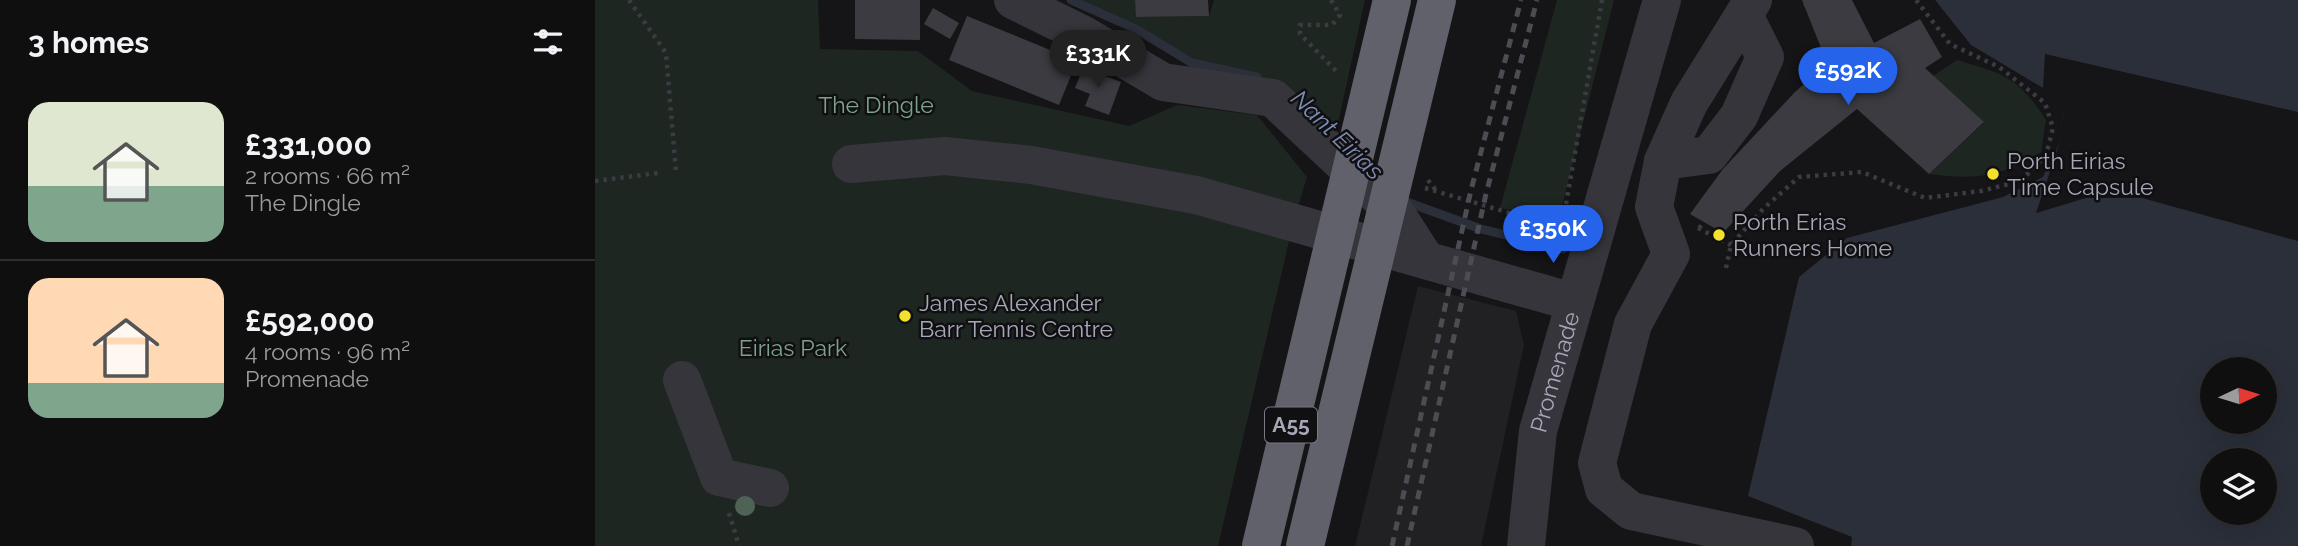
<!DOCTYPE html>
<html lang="en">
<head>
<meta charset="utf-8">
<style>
	:root { --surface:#100f10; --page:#191819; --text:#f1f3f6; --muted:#9c9c9f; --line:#302f30; --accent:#2563eb }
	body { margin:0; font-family:Raleway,sans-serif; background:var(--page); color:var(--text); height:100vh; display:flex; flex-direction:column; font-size:26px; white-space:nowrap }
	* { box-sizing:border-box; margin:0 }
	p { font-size:23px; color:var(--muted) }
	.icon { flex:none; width:38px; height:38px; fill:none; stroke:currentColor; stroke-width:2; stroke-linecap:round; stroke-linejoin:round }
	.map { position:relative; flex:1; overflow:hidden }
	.details { display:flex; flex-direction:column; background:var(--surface); width:595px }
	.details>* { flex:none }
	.needle { width:46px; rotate:86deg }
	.controls { position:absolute; left:1605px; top:357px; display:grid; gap:14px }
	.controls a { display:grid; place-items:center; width:77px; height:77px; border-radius:50%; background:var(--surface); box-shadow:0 7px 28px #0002,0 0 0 2px var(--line); font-size:35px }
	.price { position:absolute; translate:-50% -60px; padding:0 16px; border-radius:24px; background:var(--accent); color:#fff; font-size:23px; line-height:46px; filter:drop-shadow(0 2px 4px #0008) }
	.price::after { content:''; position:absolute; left:50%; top:42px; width:21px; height:16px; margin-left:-10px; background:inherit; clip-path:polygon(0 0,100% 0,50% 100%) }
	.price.selected { background:#222; color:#fff }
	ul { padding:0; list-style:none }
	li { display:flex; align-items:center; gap:21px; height:175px; padding:0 28px }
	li+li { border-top:2px solid var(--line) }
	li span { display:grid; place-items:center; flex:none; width:196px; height:140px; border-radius:21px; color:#555 }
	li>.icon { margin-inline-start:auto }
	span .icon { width:84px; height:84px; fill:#fffc; stroke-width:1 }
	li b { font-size:30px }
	h2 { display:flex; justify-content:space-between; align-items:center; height:84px; padding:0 28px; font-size:30px }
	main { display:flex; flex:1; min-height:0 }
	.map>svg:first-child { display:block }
	.built { fill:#212023 }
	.green { fill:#1e2621 }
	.water { fill:#2a2f3a; fill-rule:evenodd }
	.pier { fill:#151416 }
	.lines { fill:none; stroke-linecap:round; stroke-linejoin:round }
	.stream { stroke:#2a2f3a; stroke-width:9 }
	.building { fill:#3c3b41 }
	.path { stroke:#3b3b42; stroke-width:4.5; stroke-dasharray:3.5 5; stroke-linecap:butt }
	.minor { stroke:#36353b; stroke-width:38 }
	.highway { stroke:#61616c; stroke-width:38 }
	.rail { stroke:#4c4c54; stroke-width:5; stroke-dasharray:9 7; stroke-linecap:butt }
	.tree { fill:#4e6255 }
	.poi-dot { fill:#f4e12e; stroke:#100f11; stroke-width:2.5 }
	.labels { text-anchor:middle; stroke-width:5; stroke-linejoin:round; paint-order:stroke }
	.shield { fill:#100f11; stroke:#797985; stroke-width:2 }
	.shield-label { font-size:21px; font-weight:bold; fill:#a6a7b7 }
	.park-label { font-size:23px; fill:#7ca288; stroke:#100f11 }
	.poi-label { font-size:23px; fill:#a6a7b7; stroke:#100f11; text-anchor:start }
	.street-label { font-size:23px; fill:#a6a7b7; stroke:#100f11 }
	.water-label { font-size:24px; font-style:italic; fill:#7c8cb2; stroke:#100f11 }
</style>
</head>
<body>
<main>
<section class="details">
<h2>3 homes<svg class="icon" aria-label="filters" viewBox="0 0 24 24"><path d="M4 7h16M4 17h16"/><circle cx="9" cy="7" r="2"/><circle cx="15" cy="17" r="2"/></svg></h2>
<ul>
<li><span style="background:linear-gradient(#dfe7d0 60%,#7fa58c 0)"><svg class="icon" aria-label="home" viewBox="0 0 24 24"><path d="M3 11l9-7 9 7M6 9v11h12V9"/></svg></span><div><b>£331,000</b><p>2 rooms · 66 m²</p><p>The Dingle</p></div></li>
<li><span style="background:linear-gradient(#ffd9b3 75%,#7fa58c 0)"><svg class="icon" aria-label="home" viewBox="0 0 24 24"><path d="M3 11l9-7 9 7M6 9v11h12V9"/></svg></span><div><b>£592,000</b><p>4 rooms · 96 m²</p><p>Promenade</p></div></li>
</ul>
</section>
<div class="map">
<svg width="1703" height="546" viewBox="0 0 1703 546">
	<rect width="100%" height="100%" fill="#151416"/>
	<path class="built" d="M823,286L921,311L929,345L886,546H760Z"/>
	<path class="green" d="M0,0H223L225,49L323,51L377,91L534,126L582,105L662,115L712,177L699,220L623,546H0Z
		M483,0H540L542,17L614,16L619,0H770L741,133L688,82L597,63L541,29L482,2Z
		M962,0H1019L964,218L905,208Z
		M1362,60C1410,74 1423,77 1451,120L1446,152C1408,177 1378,180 1334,174L1389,123L1338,76Z"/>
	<path class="water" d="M1340,0H1703V546H1256L1257,537L1153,496L1204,277L1252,238L1408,197L1448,177L1465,142L1468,110L1448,88L1376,45ZM1617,369H1670V422H1617ZM1617,460H1670V513H1617Z"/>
	<path class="pier" d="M1450,54L1703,112V241L1547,198H1491L1441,213L1465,142L1468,111L1448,88Z"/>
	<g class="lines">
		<path class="stream" d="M476,0L541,29L597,63L662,77
			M809,201L886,229L968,249"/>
	</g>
	<path class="building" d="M260,0H325V40L260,39Z
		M540,0H613L614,16L541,17Z
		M1207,0H1257L1279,43L1325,19L1347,57L1330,68L1389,122L1334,174L1262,109L1185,171L1128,233L1095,214L1128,169L1199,93L1232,63Z
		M338,8L364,23L355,39L329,24Z
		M372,16L482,61L464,105L354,60Z
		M488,68L526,82L514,115L490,106L495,94L480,88Z"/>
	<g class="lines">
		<path class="path" d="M34,0L71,53L81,172
			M736,0L745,15L737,25H705V34L744,74
			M1219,0L1211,5L1251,4L1221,30L1258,25
			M1250,0L1274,72L1345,134
			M833,180L843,193
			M0,181L63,173
			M830,188L969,229
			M971,204L1007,0
			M1103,228L1136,245
			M1104,228L1171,154L1274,72L1321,47
			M1131,268L1136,245L1168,209L1204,177L1267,172L1330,198L1386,191L1426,181L1451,155L1458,128L1450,103L1404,67L1355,44L1321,0
			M134,513L144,546"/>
		<g class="minor">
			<path d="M418,0L489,35L568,82L678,98L800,212L831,260"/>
			<path d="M1158,0L1094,103L1068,161L1059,207L1076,254L1038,324L1002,463L1009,489L1036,511L1200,546"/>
			<path d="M1068,161L1114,155L1144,116L1170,57L1149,15"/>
			<path d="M256,164L350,156L436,165L601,195L978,302"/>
			<path d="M87,380L124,477L175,488"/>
			<path id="s1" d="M931,546L943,431L1067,0"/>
		</g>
		<path class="highway" d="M666,546L797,0
			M710,546L842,0"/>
		<path class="rail" d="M797,546L876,190L926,0
			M812,546L891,194L942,0"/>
	</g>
	<circle class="tree" cx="150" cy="506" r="10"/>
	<g class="poi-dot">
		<circle cx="1398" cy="174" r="7"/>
		<circle cx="1124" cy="235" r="7"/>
		<circle cx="310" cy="316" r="7"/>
	</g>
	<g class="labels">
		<rect class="shield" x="670" y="407.5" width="52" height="35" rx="5"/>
		<g class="shield-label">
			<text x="696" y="432">A55</text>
		</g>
		<g class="park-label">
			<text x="281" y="113">The Dingle</text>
			<text x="198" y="356">Eirias Park</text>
		</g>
		<g class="poi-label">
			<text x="1412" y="169">Porth Eirias<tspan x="1412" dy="26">Time Capsule</tspan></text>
			<text x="1138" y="230">Porth Erias<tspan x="1138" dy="26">Runners Home</tspan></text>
			<text x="324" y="311">James Alexander<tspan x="324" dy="26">Barr Tennis Centre</tspan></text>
		</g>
		<g class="street-label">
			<text dy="8" stroke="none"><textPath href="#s1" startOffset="177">Promenade</textPath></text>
		</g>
		<g class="water-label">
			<text transform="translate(742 135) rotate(44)" y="8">Nant Eirias</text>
		</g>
	</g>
</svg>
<div class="controls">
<a><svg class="needle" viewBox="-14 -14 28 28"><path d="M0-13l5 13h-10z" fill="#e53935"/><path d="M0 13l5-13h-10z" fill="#9c9c9f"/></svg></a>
<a><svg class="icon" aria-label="layers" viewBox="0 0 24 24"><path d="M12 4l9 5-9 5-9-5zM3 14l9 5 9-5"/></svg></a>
</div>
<b class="price selected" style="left:503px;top:90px">£331K</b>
<b class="price" style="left:1253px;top:107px">£592K</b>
<b class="price" style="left:958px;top:265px">£350K</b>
</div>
</main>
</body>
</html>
